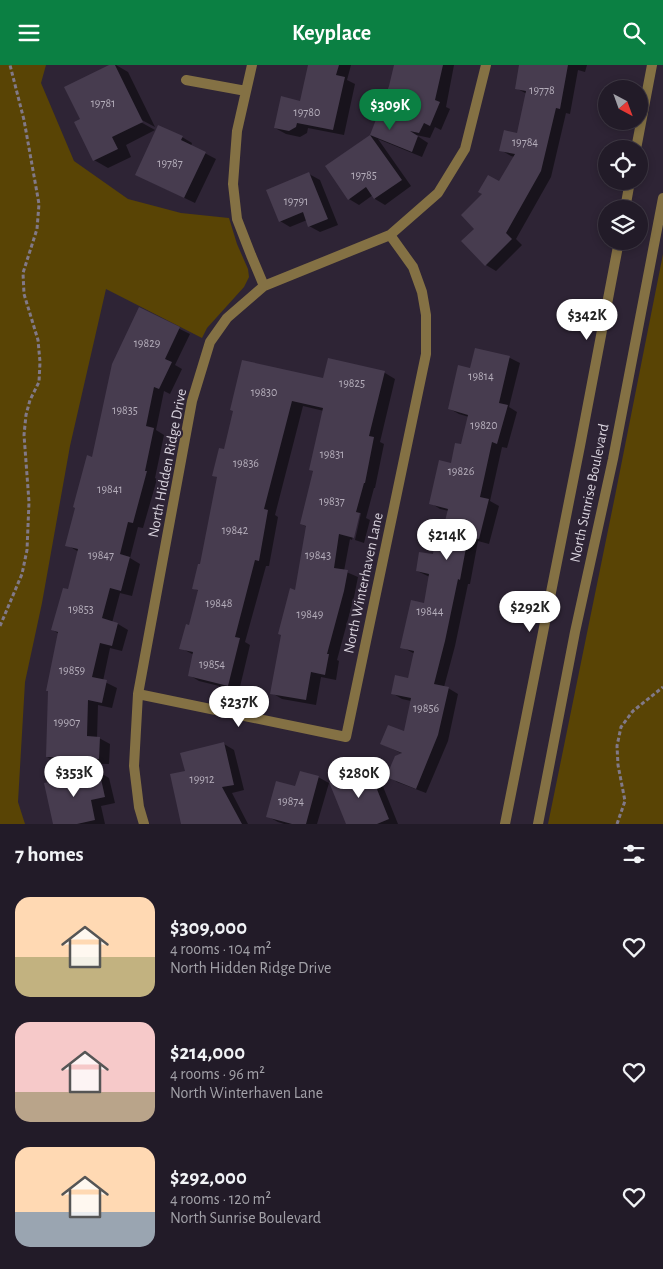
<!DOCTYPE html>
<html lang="en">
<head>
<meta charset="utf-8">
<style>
	:root { --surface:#221b28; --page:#2a2430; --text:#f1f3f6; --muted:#a2a1a8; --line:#3f3945; --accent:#0b8043 }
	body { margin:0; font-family:"Alegreya Sans",sans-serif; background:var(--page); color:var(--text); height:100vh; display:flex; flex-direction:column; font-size:19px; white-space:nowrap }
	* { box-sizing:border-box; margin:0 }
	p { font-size:16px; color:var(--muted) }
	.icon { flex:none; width:28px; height:28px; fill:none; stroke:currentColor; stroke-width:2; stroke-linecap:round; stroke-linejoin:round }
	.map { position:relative; height:759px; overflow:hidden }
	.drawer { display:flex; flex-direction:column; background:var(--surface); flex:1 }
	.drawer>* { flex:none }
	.needle { width:32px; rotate:139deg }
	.tools { position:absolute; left:598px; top:15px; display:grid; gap:10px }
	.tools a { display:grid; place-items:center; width:50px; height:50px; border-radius:50%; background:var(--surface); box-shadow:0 2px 8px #0003,0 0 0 1px var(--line); font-size:25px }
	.price { position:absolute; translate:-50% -42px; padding:0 11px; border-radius:18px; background:#fff; color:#222; font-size:16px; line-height:32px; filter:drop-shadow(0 1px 2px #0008) }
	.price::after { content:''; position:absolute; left:50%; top:30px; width:15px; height:11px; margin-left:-8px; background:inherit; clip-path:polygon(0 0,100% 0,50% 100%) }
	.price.current { background:var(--accent); color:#fff }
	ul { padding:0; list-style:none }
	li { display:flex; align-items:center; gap:15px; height:125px; padding:0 15px }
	li span { display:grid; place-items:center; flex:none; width:140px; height:100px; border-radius:15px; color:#555 }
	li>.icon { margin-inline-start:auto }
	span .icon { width:60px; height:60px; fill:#fffc; stroke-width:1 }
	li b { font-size:21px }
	h2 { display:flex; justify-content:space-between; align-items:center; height:60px; padding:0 15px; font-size:21px }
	header { display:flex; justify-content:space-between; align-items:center; height:65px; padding:0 15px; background:var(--accent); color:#fff; font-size:22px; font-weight:600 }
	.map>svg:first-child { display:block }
	.green { fill:#594405 }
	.shadow { fill:#0007 }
	.building { fill:#473c4f }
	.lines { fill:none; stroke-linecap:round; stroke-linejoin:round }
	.path { stroke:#817988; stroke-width:3; stroke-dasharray:4 2.5; stroke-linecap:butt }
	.minor { stroke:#847144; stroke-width:10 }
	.tertiary { stroke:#847144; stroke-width:10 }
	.labels { text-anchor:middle; stroke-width:4.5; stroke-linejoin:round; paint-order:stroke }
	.number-label { font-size:12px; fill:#b5aebb }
	.street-label { font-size:15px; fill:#dad4df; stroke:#2e2435 }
</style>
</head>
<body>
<header><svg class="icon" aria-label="menu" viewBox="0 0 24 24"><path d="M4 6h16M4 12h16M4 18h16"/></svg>Keyplace<svg class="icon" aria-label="search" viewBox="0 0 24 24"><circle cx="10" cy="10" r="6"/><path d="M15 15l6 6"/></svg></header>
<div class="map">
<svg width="663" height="759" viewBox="0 0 663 759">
	<rect width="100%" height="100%" fill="#2e2435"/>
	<path class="green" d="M0,0H46L41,18L74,96L128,134L181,148L229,153L237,179L248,204L249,212L244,222L207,263L202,273L106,224L70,381L42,538L25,617L18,737L25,759H0Z
		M663,189V759H548L615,431Z"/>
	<path class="shadow" d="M112,0H116L128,7L155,62L138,53L137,55L155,65L126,80L131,92L108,103L94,95L82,55Z
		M309,0H351L347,15L355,19L344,70L308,63L307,68L300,72L286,69L275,63L301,37Z
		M395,0H454L446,42L450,44L441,65L435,62L430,73L416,70L428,78L422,92L378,74L411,121L385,140L375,134L373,130L359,140L349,134L326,101L371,70L391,22Z
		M527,0H587L585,7L578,5L570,49L566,48L551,112L516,174L522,180L496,206L486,200L476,164L515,92L511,91L501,85L518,69L527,29L516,23Z
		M182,72L192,78L191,81L216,94L195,138L147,115Z
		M309,109L320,115L338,160L320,167L309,161L307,155L290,162L280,156Z
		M139,244L190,269L175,300L182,304L170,329L164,326L156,365L164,370L155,413L157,414L143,463L138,462L130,493L140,499L132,531L120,528L112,558L118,559L128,565L122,586L110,583L103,616L117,623L112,643L98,640L97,673H99L110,679L109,699L58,698L47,692L59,569L53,565L69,525L79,487L67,480Z
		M476,285L510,293L520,298L509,342L517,347L507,383L502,382L490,436L499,441L489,479L478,476L470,519H468L455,581L444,622L448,623L458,629L448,676L426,728L397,717L388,711L403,689L382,679L405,668L411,636L402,634L392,628L408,615L415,589L402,582L425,540L430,512L417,506L434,491L442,473L449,446L440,444L431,438L462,380L469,352L459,349L450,344L471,305Z
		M329,295L385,308L395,314L380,377L384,379L375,423H374L366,453L370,455L364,478L355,475L361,448H359L352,475L350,474L344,506L358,512L354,532L337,595L339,596L336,615L321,612L316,640L282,634L272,628L296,526L307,462L301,459L314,407L311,405L324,346L303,341L275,450L278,452L269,501H266L245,577L250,580L239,626L199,616L189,610L194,590L181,583L190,562L199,526L193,523L201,501L218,413L214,410L225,386L234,346L324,315Z
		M224,679L234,685L244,725L232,728L248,759H184L186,707Z
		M368,703L378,709L398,759H348Z
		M99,707L109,713L115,738L101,741L105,759H54Z
		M318,712L329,718L317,759H284L278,757L267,751L296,722Z"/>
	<path class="building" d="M109,0H115L143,57L112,72L118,84L93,96L74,57L80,54L64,22Z
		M308,0H339L336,10L345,12L333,65L297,58L296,62L289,66L274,63L281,31L300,36Z
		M394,0H443L435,35L440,37L430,61L424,58L419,68L410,66L418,71L412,87L370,70L402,115L374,134L366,122L348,135L325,101L370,70L389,21Z
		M519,0H568L560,44L556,43L541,106L506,168L512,174L485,201L461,176L474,164L461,150L482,129L478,127L488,110L499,116L515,89L499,86L504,65L517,68L526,26L515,24Z
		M158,60L183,71L181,75L206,87L184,133L135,110Z
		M309,107L328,154L308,162L303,147L279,157L266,125Z
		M139,242L180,262L165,294L172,297L159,324L154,322L146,361L154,363L145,406H147L133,458L128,457L120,489L130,492L121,526L110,523L102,553L118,558L112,581L100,578L92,612L107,615L102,638L88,635L87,671L100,672L99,694L46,692L48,626H46L58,567L51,565L63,523L68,524L78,484L65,481L75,443L73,442L87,390L92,392L112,299Z
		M475,283L510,291L499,338L508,340L497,379L492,377L480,432L489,434L479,474L468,472L460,515L458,514L445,576L434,619L449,622L438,670L416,724L386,712L395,691L402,688L380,679L388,660L404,666L411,633L391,629L395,610L408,613L414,586L400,583L411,535L424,538L429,509L416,506L419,487L433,489L436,471L441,472L448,444L429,439L439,395L451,398L455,378L461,379L468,350L448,344L458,300L470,303Z
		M328,293L385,306L369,371L374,372L365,418H364L356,447L360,448L354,473L339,469L334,503L348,505L344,526L327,589H329L325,610L311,607L306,635L270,629L281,570L278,569L290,523L295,525L306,461L300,459L313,406L309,405L323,343L292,336L264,444L268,445L259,496L255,495L235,572L240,573L228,621L188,611L193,587L179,584L186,559L189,560L198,525L192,524L198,499H200L217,412L212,411L219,383L224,384L233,346L230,345L242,295L323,313Z
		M224,677L234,720L222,722L242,759H181L170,709L185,706L180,688Z
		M368,702L389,754L377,759H346L329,717Z
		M99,705L105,732L91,735L95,755L77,759H53L44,718Z
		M300,706L319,711L306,759H292L266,752L276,716L295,721Z"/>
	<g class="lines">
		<path class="path" d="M0,561L22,509L27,485L29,437L24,370L26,350L30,335L39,317L40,297L38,275L24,229L23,208L37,164L39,139L24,55L10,0
			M617,759L625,736L618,700L617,681L621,662L633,646L663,622"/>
		<path class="minor" d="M252,0L237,66L233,119L237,154L251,190L264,221
			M186,15L246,26
			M138,629L346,672L426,289V250L422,227L413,202L390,170
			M144,759L139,742L134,701L138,629L192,336L210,277L227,253L264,221L390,170L438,128L465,84L486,0"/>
		<path class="tertiary" d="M636,84L652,0
			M625,144L630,116
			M505,759L580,381L619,176
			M538,759L575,567L613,394L663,133"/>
	</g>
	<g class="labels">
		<g class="number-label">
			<text x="542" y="29">19778</text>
			<text x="103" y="42">19781</text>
			<text x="307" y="51">19780</text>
			<text x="525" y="81">19784</text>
			<text x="170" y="102">19787</text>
			<text x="364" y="114">19785</text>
			<text x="296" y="140">19791</text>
			<text x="147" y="282">19829</text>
			<text x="481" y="315">19814</text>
			<text x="352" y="322">19825</text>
			<text x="264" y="331">19830</text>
			<text x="125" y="349">19835</text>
			<text x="484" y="364">19820</text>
			<text x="332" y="393">19831</text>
			<text x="246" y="402">19836</text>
			<text x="461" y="410">19826</text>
			<text x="110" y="428">19841</text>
			<text x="332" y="440">19837</text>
			<text x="235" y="469">19842</text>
			<text x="101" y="494">19847</text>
			<text x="318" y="494">19843</text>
			<text x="219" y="542">19848</text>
			<text x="81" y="548">19853</text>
			<text x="430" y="550">19844</text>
			<text x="310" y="553">19849</text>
			<text x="212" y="603">19854</text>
			<text x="72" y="609">19859</text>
			<text x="426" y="647">19856</text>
			<text x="67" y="661">19907</text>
			<text x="202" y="718">19912</text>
			<text x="291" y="740">19874</text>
		</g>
		<g class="street-label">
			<text transform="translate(167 398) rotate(-79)" y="5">North Hidden Ridge Drive</text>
			<text transform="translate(589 428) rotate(-78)" y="5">North Sunrise Boulevard</text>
			<text transform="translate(363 518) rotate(-78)" y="5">North Winterhaven Lane</text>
		</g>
	</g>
</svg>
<div class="tools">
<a><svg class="needle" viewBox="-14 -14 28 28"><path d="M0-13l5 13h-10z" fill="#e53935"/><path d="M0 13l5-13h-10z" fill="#a2a1a8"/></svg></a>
<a><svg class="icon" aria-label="locate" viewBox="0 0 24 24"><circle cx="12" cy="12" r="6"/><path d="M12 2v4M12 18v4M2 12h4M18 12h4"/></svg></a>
<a><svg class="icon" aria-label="layers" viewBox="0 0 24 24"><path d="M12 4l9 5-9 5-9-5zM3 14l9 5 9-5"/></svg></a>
</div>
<b class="price current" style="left:390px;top:66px">$309K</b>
<b class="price" style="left:587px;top:276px">$342K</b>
<b class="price" style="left:447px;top:496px">$214K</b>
<b class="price" style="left:530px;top:568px">$292K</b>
<b class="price" style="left:239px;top:663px">$237K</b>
<b class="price" style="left:74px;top:733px">$353K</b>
<b class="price" style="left:359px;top:734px">$280K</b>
</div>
<section class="drawer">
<h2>7 homes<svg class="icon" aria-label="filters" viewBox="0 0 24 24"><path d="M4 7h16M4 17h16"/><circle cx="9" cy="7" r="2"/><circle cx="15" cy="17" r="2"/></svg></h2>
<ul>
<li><span style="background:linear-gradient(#ffd9b3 60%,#c2b280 0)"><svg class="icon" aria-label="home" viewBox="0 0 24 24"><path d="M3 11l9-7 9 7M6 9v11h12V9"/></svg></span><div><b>$309,000</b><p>4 rooms · 104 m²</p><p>North Hidden Ridge Drive</p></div><svg class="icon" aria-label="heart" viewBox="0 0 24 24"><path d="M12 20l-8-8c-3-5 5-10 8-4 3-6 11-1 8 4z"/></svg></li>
<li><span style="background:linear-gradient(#f6c9c9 70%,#b9a48a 0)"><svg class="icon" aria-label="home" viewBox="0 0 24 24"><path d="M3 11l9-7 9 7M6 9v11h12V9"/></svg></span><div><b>$214,000</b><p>4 rooms · 96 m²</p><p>North Winterhaven Lane</p></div><svg class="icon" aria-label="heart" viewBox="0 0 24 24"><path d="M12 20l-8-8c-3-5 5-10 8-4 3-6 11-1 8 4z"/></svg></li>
<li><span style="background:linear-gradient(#ffd9b3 65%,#9aa5b1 0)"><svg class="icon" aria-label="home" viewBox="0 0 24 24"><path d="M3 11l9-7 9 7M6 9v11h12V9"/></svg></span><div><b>$292,000</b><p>4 rooms · 120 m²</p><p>North Sunrise Boulevard</p></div><svg class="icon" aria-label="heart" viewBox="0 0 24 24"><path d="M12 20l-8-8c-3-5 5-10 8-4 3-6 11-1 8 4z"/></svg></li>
</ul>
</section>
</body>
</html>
